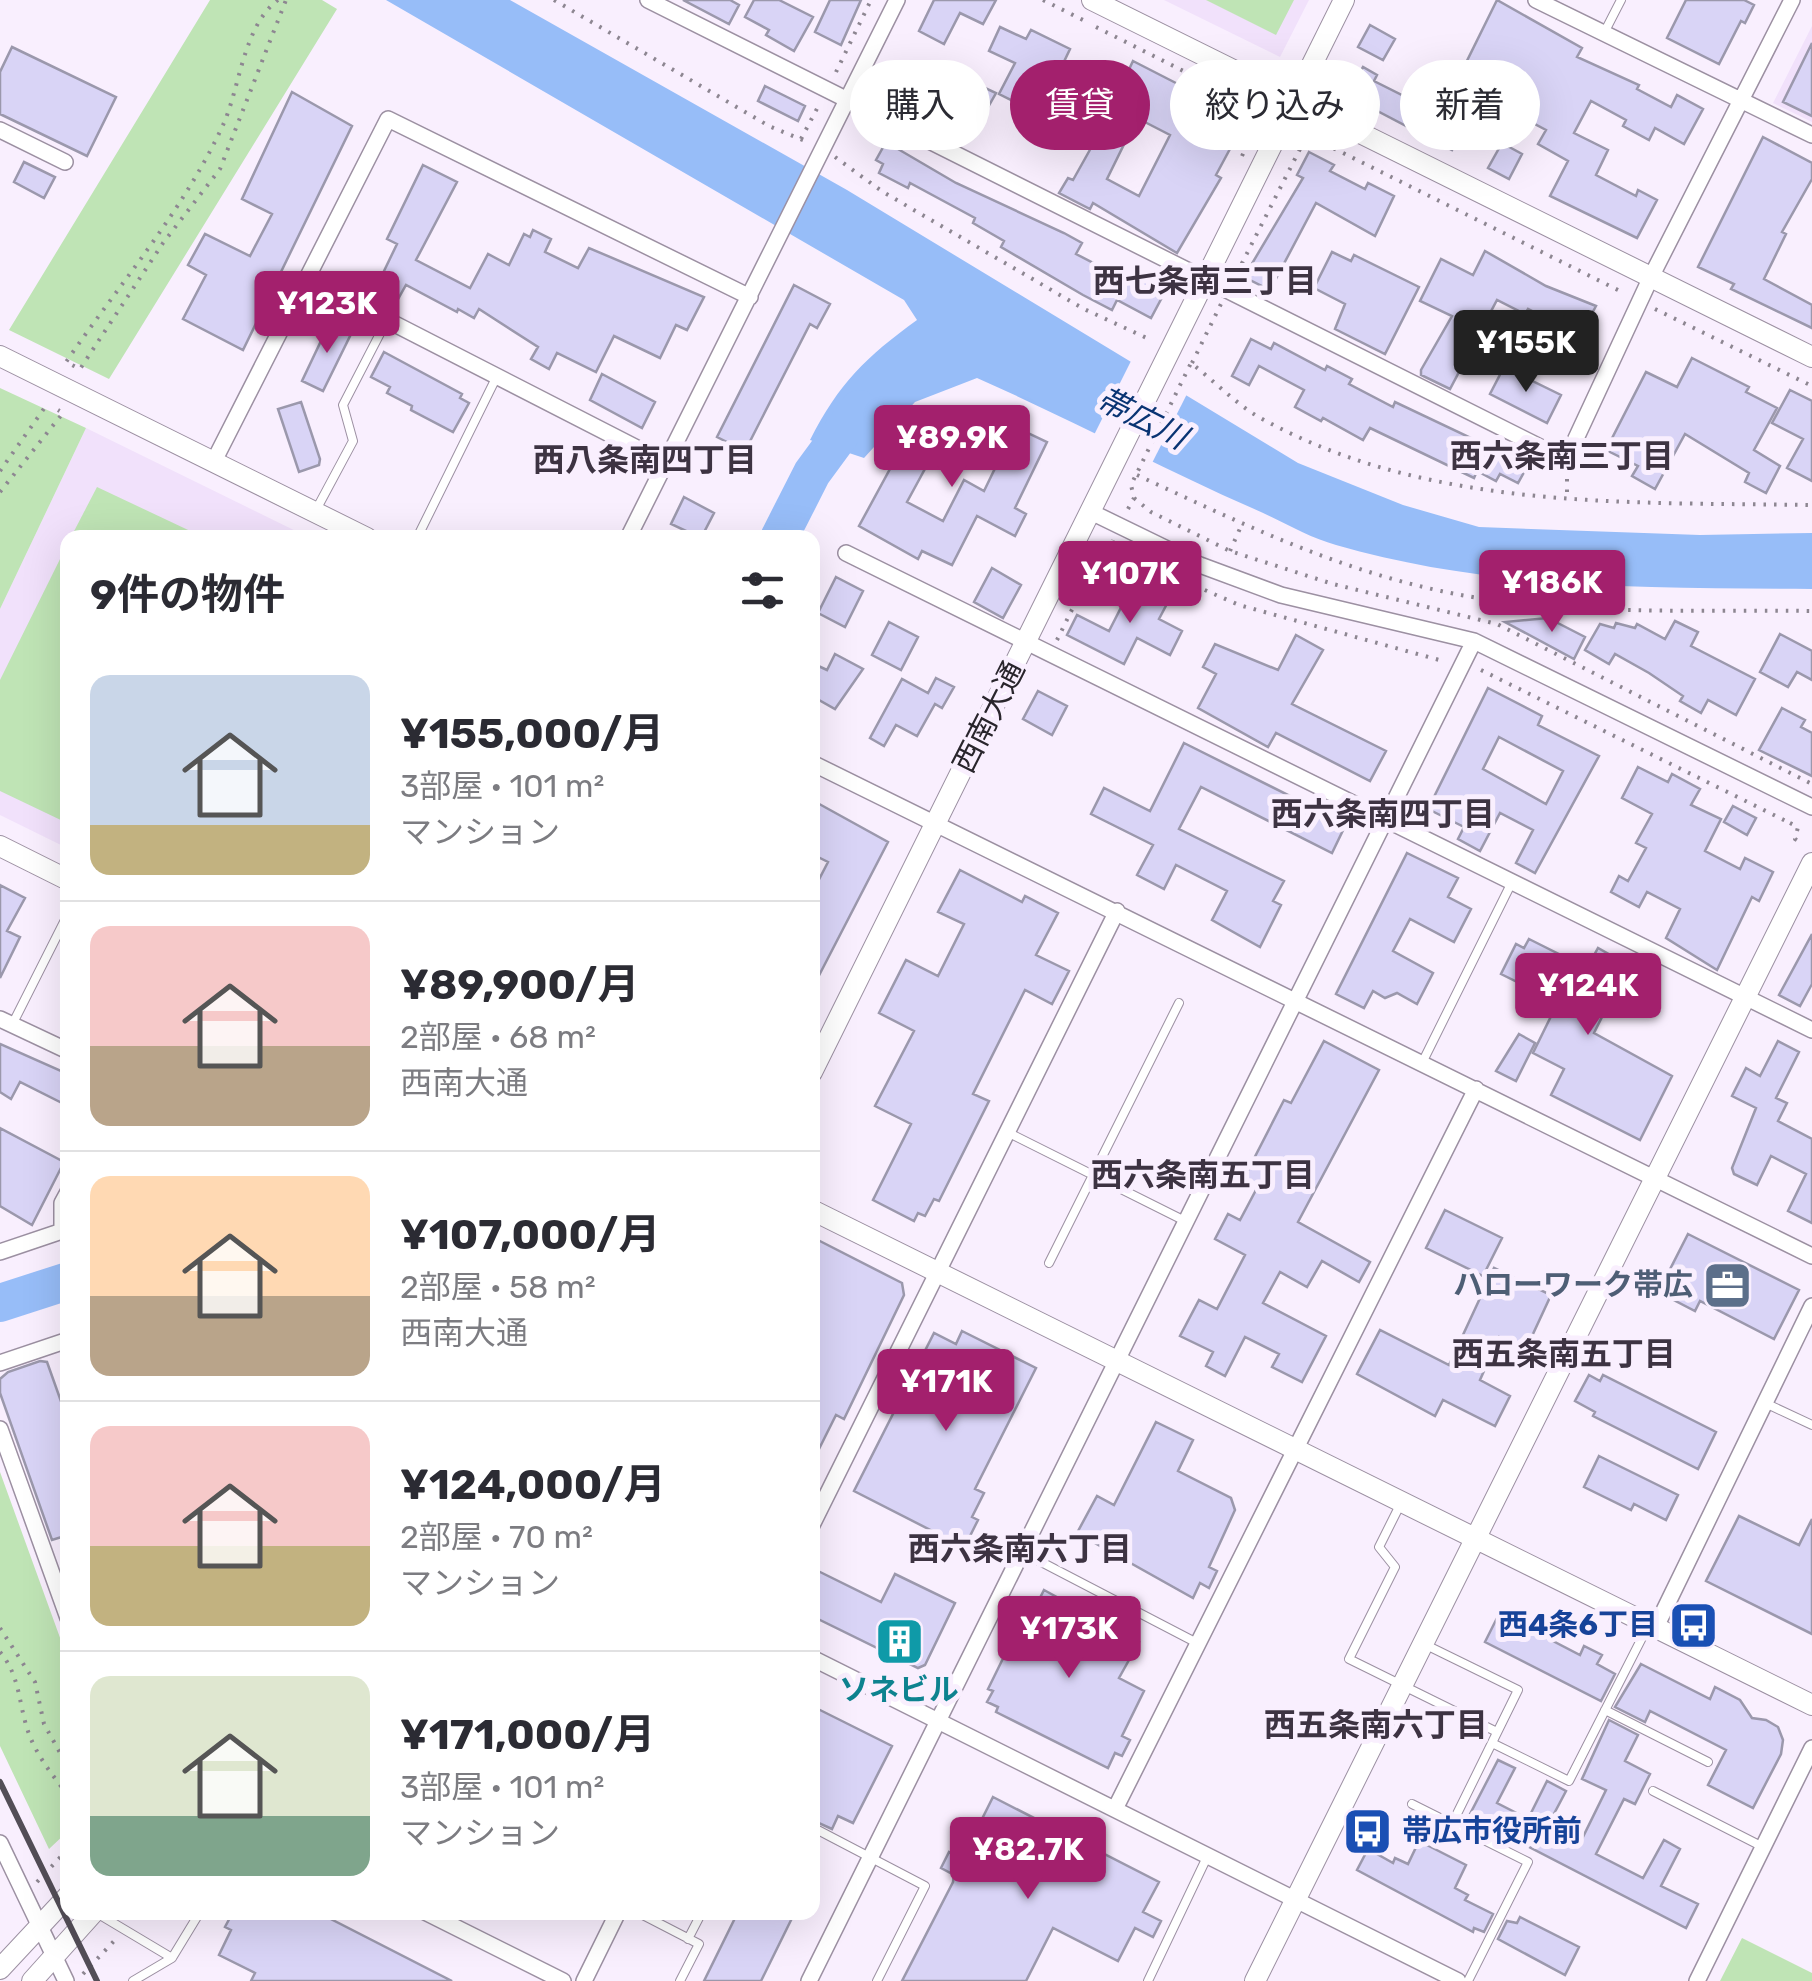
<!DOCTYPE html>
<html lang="ja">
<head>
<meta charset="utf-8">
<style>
	:root { --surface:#fff; --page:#f2f2f3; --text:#2b2b33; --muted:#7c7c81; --line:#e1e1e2; --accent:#a3206d }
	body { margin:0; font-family:Rubik,"Noto Sans JP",sans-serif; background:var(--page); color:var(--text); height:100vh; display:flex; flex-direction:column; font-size:38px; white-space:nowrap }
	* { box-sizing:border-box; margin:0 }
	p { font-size:32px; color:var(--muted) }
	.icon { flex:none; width:55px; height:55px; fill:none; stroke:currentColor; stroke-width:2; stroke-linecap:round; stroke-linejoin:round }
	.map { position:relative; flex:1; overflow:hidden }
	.panel { position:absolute; left:60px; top:530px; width:760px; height:1390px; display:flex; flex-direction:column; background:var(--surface); border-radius:20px; box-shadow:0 10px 40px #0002 }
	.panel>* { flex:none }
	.hud { position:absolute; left:850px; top:60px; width:810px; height:90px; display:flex; gap:20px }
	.price { position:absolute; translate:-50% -85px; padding:0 22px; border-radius:10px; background:var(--accent); color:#fff; font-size:32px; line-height:65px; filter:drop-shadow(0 2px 5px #0008) }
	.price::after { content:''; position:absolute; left:50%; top:60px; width:30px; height:22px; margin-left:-15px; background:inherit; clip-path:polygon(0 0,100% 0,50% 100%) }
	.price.on { background:#222; color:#fff }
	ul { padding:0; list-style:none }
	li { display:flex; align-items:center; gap:30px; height:250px; padding:0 30px }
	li+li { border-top:2px solid var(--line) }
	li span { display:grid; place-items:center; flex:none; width:280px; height:200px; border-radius:20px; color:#555 }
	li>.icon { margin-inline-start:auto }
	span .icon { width:120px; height:120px; fill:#fffc; stroke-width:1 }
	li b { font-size:42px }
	h2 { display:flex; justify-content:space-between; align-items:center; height:120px; padding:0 30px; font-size:42px }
	.pill { padding:0 35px; border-radius:45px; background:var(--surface); box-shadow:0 10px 40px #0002; font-size:35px; line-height:90px }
	.pill.on { background:var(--accent); color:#fff }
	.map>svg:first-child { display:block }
	.built { fill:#f1e1fb }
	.green { fill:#bfe4b5 }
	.water { fill:#97bdf8 }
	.pier { fill:#f9effe }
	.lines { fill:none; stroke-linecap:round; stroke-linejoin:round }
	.river { stroke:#97bdf8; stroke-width:38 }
	.building { fill:#d9d4f6; stroke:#9b98ac; stroke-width:2.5; fill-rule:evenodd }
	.service-casing { stroke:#9c90a2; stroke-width:10 }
	.minor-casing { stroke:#9c90a2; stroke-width:18 }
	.tertiary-casing { stroke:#9c90a2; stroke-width:22 }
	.path { stroke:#8d8691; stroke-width:4; stroke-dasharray:2.5 8; stroke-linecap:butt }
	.service { stroke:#fff; stroke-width:8 }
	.minor { stroke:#fff; stroke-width:15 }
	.tertiary { stroke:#fff; stroke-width:20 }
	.rail { stroke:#534e57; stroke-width:6 }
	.labels { text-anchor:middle; stroke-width:10; stroke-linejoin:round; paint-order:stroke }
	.street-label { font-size:30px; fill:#29252c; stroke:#f9effe }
	.service-label { font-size:30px; font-weight:bold; fill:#4e5e75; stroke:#f9effe; text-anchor:end }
	.transit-label { font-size:30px; font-weight:bold; fill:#164399; stroke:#f9effe; text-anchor:end }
	.culture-label { font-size:30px; font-weight:bold; fill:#0d838f; stroke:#f9effe }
	.neighbourhood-label { font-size:32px; font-weight:bold; fill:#3d3342; stroke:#f9effe }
	.water-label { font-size:32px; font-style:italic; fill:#093473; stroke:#f9effe }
</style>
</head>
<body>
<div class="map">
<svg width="1812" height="1981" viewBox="0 0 1812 1981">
	<rect width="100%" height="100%" fill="#f9effe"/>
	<path class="built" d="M1164,0H1309L1280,57Z
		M1812,26V122L1773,103Z
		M86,428L308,537L68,538L67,848L0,815V609Z"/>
	<path class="green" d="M210,0H322L337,9L109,379L9,330Z
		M1206,0H1294L1276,35Z
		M0,388L86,428L0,609Z
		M97,487L203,537H71Z
		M67,545V823L0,791V680Z
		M0,1472L67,1657V1832L49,1849L0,1746Z
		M1742,1938L1812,1973V1981H1720Z"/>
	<path class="water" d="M386,0H510L847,190L1298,463L1403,505L1479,527L1700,535L1812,533V589C1651,588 1492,590 1336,545C1307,537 1280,520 1252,508C1159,467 1070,419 977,378L915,402L864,458L810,440C839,383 866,357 917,320L904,300Z"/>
	<path class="pier" d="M1133,357L1188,392L1150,467L1093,437Z"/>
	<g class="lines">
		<path class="river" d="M779,538L812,473L859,409
			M0,1303L68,1281"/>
	</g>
	<path class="building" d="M683,0H730L739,5L729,24Z
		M754,0H779L813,17L794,51L766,35L769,30L745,17Z
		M830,0H861L841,45L815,32Z
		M934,0H996L983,24L960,13L944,44L919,31Z
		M1497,0L1582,48L1577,57L1639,85L1637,89L1671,107L1677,95L1703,109L1684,144L1655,128L1649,140L1623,126L1626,120L1591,101L1574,133L1608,150L1596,175L1636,196L1638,190L1657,200L1637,238L1550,196L1568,161L1538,144L1546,130L1512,112L1498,137L1467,120L1452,150L1347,95L1363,67L1377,75L1374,81L1408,98L1423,71L1454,87Z
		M1686,0H1744L1754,5L1745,23L1741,21L1719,64L1667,38Z
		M1370,25L1395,39L1383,60L1358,47Z
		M1000,27L1026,39L1031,30L1070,49L1039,114L999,94L1015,63L989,51Z
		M1812,43V116L1783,102Z
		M12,47L116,97L87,156L0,114V72Z
		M1133,61L1246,119L1216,175L1221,178L1177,253L1093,203L1090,209L1059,193L1068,178L1073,180L1096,139ZM1137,118L1170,135L1139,196L1107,179Z
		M905,62L933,76L938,66L996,93L983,116L950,99L935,129L885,102Z
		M765,86L805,106L798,121L758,101Z
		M292,92L352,126L243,350L183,319L206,275L188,265L205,234L250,256L272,214L242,199Z
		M1763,137L1812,163V179L1782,232L1786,234L1764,279L1812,305V328L1731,289L1734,284L1698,267Z
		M886,142L956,183L1064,233L1082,243L1076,254L1134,284L1140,273L1167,288L1151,318L1117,300L1112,310L1083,295L1001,247L1004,241L973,223L975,218L910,183L908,188L879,173L883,164L876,160Z
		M1502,143L1522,154L1509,179L1488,168Z
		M1309,152L1334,165L1330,171L1365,189L1368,183L1394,196L1375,236L1316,203L1270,290L1244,277L1303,178L1297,175Z
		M24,162L55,177L44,198L14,182Z
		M423,165L457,182L416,260L470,288L488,254L509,265L524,234L530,237L533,230L551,239L545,252L578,268L589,248L704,297L687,330L676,325L660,358L614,336L596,372L557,353L549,369L531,359L538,347L479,309L474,318L458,309L457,312L406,285L393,308L372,296L397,244L387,239Z
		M1485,251L1546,286L1596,306L1580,336L1528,309L1525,314L1497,300L1450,389L1421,375V370L1452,316L1420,301L1441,259L1473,275Z
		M1332,252L1351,261L1354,255L1419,287L1385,354L1335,329L1345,304L1314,288Z
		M794,285L830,304L817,328L810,324L745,451L717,437Z
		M330,322L352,332L323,391L302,381Z
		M1251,339L1271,349L1274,343L1325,370L1327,366L1352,379L1349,384L1393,407L1395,402L1528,465L1518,483L1500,474L1496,481L1477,471L1474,478L1370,428L1363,440L1323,418L1321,421L1295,407L1304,390L1259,366L1249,385L1232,376Z
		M384,352L462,394L460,398L469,403L453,432L411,410L412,406L387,393L390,387L371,377Z
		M1692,358L1749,387L1746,392L1777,408L1754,450L1780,466L1766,493L1745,482L1749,473L1685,434L1655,489L1632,476L1638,466L1606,450L1646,372L1677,387Z
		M1504,367L1561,395L1547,423L1490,394Z
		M602,374L655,402L642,428L590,400Z
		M1790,390L1812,401V481L1787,468L1803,439L1772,423Z
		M301,402L320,459L319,465L299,472L278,409Z
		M948,415L973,428L952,467L932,456L907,502L943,521L964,480L984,491L1000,458L972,444L983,422L1011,436L1015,427L1047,442L1015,508L1026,514L1015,536L977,516L952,565L922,551L918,559L859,526L915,423L938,435Z
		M684,497L714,513L701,538L671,524Z
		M992,568L1021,585L1003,618L974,602Z
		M836,577L863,591L845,627L818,613Z
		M1136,578L1169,600L1159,619L1182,631L1170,655L1137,638L1124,664L1067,635L1077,615L1109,631Z
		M1548,618L1585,637L1574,659L1505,622Z
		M1675,621L1698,632L1691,646L1755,679L1736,715L1708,700L1701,713L1680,701L1683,696L1649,673L1615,654L1609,664L1585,650L1600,624L1614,628L1616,623L1635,628L1637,624L1665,639Z
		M889,622L918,637L901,670L872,655Z
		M1780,634L1812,651V680L1797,672L1788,687L1760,672Z
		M1296,635L1323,650L1292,704L1386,751L1370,781L1276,733L1268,747L1198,708L1216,674L1203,667L1215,644L1278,670Z
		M835,654L863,669L835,709L812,696V663L827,670Z
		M936,678L954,687L942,708L935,704L917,736L896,725L884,746L870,738L902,679L928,693Z
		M1488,688L1542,716L1538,725L1599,756L1535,873L1516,863L1533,830L1500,813L1480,851L1458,839L1464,827L1428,809ZM1499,737L1563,771L1546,804L1483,769Z
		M1038,691L1067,706L1052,735L1023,719Z
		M1782,708L1805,720L1801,727L1812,733V776L1759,750Z
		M1184,743L1346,824L1332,853L1201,787L1179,829L1284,881L1273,901L1281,905L1260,947L1212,920L1227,891L1176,865L1164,889L1137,875L1153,845L1091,814L1104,788L1150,811Z
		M1638,767L1668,782L1672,774L1700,789L1691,805L1721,819L1705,851L1740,869L1745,858L1773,872L1759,901L1752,897L1717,970L1666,938L1680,909L1647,892L1639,907L1611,892L1619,876L1628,881L1646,848L1636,843L1652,814L1622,798Z
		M812,800L888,842L812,989V893L828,862L812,854Z
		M1733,806L1756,818L1747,835L1724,822Z
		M1407,853L1458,878L1448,897L1471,909L1454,942L1410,919L1393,951L1433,973L1417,1004L1397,993L1385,998L1373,991L1364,1008L1336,994Z
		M960,870L1022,902L1025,896L1058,913L1036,955L1069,971L1052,1004L1025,990L973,1094L989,1101L939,1201L934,1199L925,1216L918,1213L914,1221L873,1200L911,1124L875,1106L914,1031L879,1013L906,960L938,976L964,924L938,912Z
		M0,885L25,898L7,931L20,937L0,978Z
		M1812,934V984L1800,1006L1779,995Z
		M1529,939L1587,968L1598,948L1628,965L1594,1033L1672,1076L1640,1140L1551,1095L1564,1069L1533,1053L1558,1002L1501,974L1516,944L1524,948Z
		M1519,1034L1535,1043L1516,1081L1496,1071Z
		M1324,1041L1379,1070L1298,1222L1370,1262L1359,1282L1322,1261L1307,1287L1280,1272L1263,1303L1326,1336L1302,1382L1272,1367L1279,1354L1245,1337L1225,1376L1206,1366L1213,1352L1180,1336L1199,1300L1217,1309L1245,1255L1215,1239L1228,1214L1240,1220L1257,1188L1243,1180L1284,1100L1291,1103Z
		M1778,1041L1799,1052L1776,1098L1787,1103L1778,1121L1812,1139V1223L1788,1211L1806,1174L1771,1156L1757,1185L1734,1174L1732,1168L1756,1108L1732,1096L1746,1068L1760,1076Z
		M0,1044L68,1074V1106L20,1082L11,1099L0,1092Z
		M0,1128L64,1162L32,1225L0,1206Z
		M1445,1210L1502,1238L1483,1276L1426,1248Z
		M1688,1234L1799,1290L1774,1339L1700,1301L1695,1311L1666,1296L1671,1287L1663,1283Z
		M812,1237L902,1283L904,1295L844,1419L836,1415L812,1463Z
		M1494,1268L1551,1295L1526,1349L1499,1337L1480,1380L1510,1396L1495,1426L1443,1400L1435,1416L1357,1374L1380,1330L1449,1365Z
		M962,1331L1036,1368L975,1489L984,1493L972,1517L978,1520L968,1540L954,1532L950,1540L854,1491L934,1333L956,1344Z
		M40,1361L47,1362L68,1421V1535L52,1540L0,1393V1379L8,1372Z
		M1589,1375L1600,1381L1603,1375L1716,1432L1698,1469L1593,1416L1595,1412L1575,1401Z
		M1156,1422L1193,1440L1178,1471L1231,1498L1235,1510L1209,1567L1217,1571L1209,1588L1200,1583L1193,1598L1077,1533L1097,1496L1114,1505Z
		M1599,1456L1678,1495L1666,1520L1634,1504L1631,1510L1584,1487Z
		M1739,1516L1799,1545L1812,1519V1634L1706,1581Z
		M812,1568L881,1602L895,1574L955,1603L925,1665L918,1668L812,1616Z
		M1044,1590L1139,1642L1119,1678L1144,1691L1122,1736L1130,1740L1122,1756L1115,1753L1108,1768L996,1712L998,1707L987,1702L993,1691L988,1689L1018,1628L1023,1631Z
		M1515,1612L1532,1620L1528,1628L1580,1655L1584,1646L1602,1655L1597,1664L1615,1674L1601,1701L1485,1642L1499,1614L1511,1619Z
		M1641,1664L1710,1699L1715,1687L1740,1700L1752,1718L1766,1720L1778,1727L1783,1740L1781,1754L1753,1808L1708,1785L1726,1750L1650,1711L1645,1722L1615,1707Z
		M812,1706L892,1746L853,1823L838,1816L832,1829L812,1820Z
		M1609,1720L1638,1735L1625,1761L1650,1774L1635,1804L1624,1799L1596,1854L1643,1878L1664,1840L1680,1849L1661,1886L1698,1904L1686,1928L1469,1816L1498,1760L1515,1768L1497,1803L1528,1819L1547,1781L1566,1791L1546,1829L1579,1845L1606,1790L1582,1779Z
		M993,1797L1159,1882L1143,1912L1161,1921L1153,1937L1135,1928L1118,1961L1053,1928L1026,1981H902L953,1882L954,1875L941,1868L949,1852L962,1859Z
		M1419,1841L1466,1865L1455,1888L1468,1895L1465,1900L1493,1914L1484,1932L1474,1928L1473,1932L1357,1870L1368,1849L1393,1863L1395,1858L1408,1864Z
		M233,1912H317L452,1981H251L255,1973L219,1955L231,1930L225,1927Z
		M738,1912H795L761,1981H704Z
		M1520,1917L1579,1947L1565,1975L1498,1939L1507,1921L1517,1923Z"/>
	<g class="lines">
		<defs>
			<path id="service" d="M1604,33L1621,0
				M316,510L353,441L343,405L387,320
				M417,538L497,376
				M12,1025L68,914
				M1422,1063L1512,882
				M1007,1132L1185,1221
				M1049,1263L1179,1003
				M1765,1403L1812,1425
				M1400,1505L1379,1547L1395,1567L1349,1659L1497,1732
				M1022,1552L1199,1644
				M1424,1644L1518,1690L1452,1824
				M1605,1710L1708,1762
				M1492,1743L1569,1781L1648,1626
				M1653,1791L1763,1847
				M1412,1804L1528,1862L1468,1981
				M812,1827L925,1886L877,1981
				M95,1912L172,1958L200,1912
				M637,1912L699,1944L680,1981
				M688,1939L702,1912
				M133,1981L172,1958
				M1148,1981L1208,1855"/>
			<path id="minor" d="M648,0L1566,460L1651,277L1792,0
				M1536,0L1812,135
				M0,130L65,162
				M307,279L666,463
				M214,461L388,119L750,297
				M1091,512L1200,565L1281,595L1474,641L1812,807
				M628,538L897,0
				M846,553L1812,1030
				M812,763L1812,1256
				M0,1019L68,1051
				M62,1231V1203L68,1192
				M0,1252L68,1229
				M0,1363L68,1340
				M0,1429L68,1618
				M812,1525L1117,911
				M1656,1627L1812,1306
				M812,1658L1458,1981
				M1115,1809L1476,1089
				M0,1843L66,1981
				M425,1912L563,1981
				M584,1981L618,1912
				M809,1981L1474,641
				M1697,1981L1812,1748"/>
			<path id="tertiary" d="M1092,0L1812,357
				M0,356L367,538
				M0,846L68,880
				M812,1072L1344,0
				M812,1210L1812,1705
				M0,1969L68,1896
				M32,1981L94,1912
				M1255,1981L1812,863"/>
		</defs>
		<use href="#service" class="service-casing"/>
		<use href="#minor" class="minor-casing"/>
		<use href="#tertiary" class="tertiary-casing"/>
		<path class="path" d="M278,0C243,26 240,88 223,125C184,210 118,286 66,362L80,369L163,243L220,169L286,0
			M554,0L769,126L805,141
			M1043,0L1083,20
			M1096,27L1253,106
			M1272,69L1289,63
			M836,72L871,0
			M1329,80L1337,98
			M1254,104L1257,124
			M801,139L820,103
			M1315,139L1624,293
			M1242,156L1257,124
			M835,157L883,192L1084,309L1151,340
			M1237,273L1302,145L1316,137
			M1655,309L1812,386
			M1192,363L1221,304
			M0,471L48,403
			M1137,475C1236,521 1333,568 1441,591C1561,617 1690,609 1812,611
			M1567,479V499
			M0,492L63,413L58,410
			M1134,498L1151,512L1230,551L1333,584L1497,624L1812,784
			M1128,509L1134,498L1131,485L1191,363C1213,380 1234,402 1257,416C1425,511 1626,502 1812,505
			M1230,551L1242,524
			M1107,554L1127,556L1239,605L1443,661
			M1057,640L1094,565L1107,554L1113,540
			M1481,670L1790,823
			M1790,823L1798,827L1795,839L1803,844
			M0,1628L35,1682L44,1724L68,1767
			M0,1652C21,1677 18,1704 29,1734C37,1756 53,1776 68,1795
			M37,1882L68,1849
			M83,1974L114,1941"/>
		<use href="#service" class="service"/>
		<use href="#minor" class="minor"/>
		<use href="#tertiary" class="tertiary"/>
		<path class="rail" d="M0,1782L97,1981"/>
	</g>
	<defs>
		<symbol id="office-square" viewBox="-11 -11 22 22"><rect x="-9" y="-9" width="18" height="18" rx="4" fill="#5c6f8a" stroke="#f9effe"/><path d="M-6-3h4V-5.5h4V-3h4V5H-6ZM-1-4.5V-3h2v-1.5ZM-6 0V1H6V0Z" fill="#fff"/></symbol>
		<symbol id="bus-square" viewBox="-11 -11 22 22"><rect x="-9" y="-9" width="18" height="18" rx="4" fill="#1a4fb4" stroke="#f9effe"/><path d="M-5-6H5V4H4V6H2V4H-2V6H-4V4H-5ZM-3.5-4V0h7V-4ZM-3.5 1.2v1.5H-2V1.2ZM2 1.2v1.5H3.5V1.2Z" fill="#fff"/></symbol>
		<symbol id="building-square" viewBox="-11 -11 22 22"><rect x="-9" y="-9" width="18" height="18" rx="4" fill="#0f9aa8" stroke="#f9effe"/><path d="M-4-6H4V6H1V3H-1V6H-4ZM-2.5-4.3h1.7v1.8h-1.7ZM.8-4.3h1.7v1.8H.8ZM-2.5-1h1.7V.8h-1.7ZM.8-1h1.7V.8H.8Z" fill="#fff"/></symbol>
	</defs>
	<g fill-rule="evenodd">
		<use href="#office-square" x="1700" y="1258" width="55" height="55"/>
		<use href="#bus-square" x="1666" y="1598" width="55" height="55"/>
		<use href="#building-square" x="872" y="1614" width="55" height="55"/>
		<use href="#bus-square" x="1340" y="1804" width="55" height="55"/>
	</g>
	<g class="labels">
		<g class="street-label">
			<text transform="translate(989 717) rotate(-63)" y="10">西南大通</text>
		</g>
		<g class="service-label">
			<text x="1693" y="1295">ハローワーク帯広</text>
		</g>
		<g class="transit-label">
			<text x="1658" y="1635">西4条6丁目</text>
			<text x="1402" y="1841" text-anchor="start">帯広市役所前</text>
		</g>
		<g class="culture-label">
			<text x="899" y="1700">ソネビル</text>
		</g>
		<g class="neighbourhood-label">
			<text x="1205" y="292">西七条南三丁目</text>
			<text x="1562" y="467">西六条南三丁目</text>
			<text x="645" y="471">西八条南四丁目</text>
			<text x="1383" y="825">西六条南四丁目</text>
			<text x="1203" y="1186">西六条南五丁目</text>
			<text x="1564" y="1365">西五条南五丁目</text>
			<text x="1020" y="1560">西六条南六丁目</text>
			<text x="1376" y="1736">西五条南六丁目</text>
		</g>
		<g class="water-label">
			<text transform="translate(1142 418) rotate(27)" y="11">帯広川</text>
		</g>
	</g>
</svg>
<b class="price" style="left:327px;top:356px">¥123K</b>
<b class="price on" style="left:1526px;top:395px">¥155K</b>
<b class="price" style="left:952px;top:490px">¥89.9K</b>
<b class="price" style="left:1130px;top:626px">¥107K</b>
<b class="price" style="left:1552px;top:635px">¥186K</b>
<b class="price" style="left:1588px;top:1038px">¥124K</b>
<b class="price" style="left:946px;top:1434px">¥171K</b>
<b class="price" style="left:1069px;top:1681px">¥173K</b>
<b class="price" style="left:1028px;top:1902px">¥82.7K</b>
<div class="hud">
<a class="pill">購入</a>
<a class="pill on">賃貸</a>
<a class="pill">絞り込み</a>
<a class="pill">新着</a>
</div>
<section class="panel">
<h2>9件の物件<svg class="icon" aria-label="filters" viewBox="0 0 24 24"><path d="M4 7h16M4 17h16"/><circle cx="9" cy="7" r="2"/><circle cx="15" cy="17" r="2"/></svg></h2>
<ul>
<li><span style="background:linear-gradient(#c9d6e8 75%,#c2b280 0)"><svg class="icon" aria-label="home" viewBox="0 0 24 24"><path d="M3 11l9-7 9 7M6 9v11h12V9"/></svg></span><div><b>¥155,000/月</b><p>3部屋 · 101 m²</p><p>マンション</p></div></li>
<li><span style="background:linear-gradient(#f6c9c9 60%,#b9a48a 0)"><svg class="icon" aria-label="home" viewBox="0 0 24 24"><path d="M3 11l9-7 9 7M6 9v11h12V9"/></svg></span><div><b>¥89,900/月</b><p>2部屋 · 68 m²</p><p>西南大通</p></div></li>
<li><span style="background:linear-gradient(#ffd9b3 60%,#b9a48a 0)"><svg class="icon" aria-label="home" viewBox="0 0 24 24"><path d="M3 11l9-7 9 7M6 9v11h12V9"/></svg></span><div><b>¥107,000/月</b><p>2部屋 · 58 m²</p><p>西南大通</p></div></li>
<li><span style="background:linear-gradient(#f6c9c9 60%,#c2b280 0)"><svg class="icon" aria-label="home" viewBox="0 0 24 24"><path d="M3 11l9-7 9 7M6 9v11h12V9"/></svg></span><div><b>¥124,000/月</b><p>2部屋 · 70 m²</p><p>マンション</p></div></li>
<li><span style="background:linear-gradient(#dfe7d0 70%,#7fa58c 0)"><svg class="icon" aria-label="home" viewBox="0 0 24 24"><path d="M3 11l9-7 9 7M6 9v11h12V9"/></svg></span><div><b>¥171,000/月</b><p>3部屋 · 101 m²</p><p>マンション</p></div></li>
</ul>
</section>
</div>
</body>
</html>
